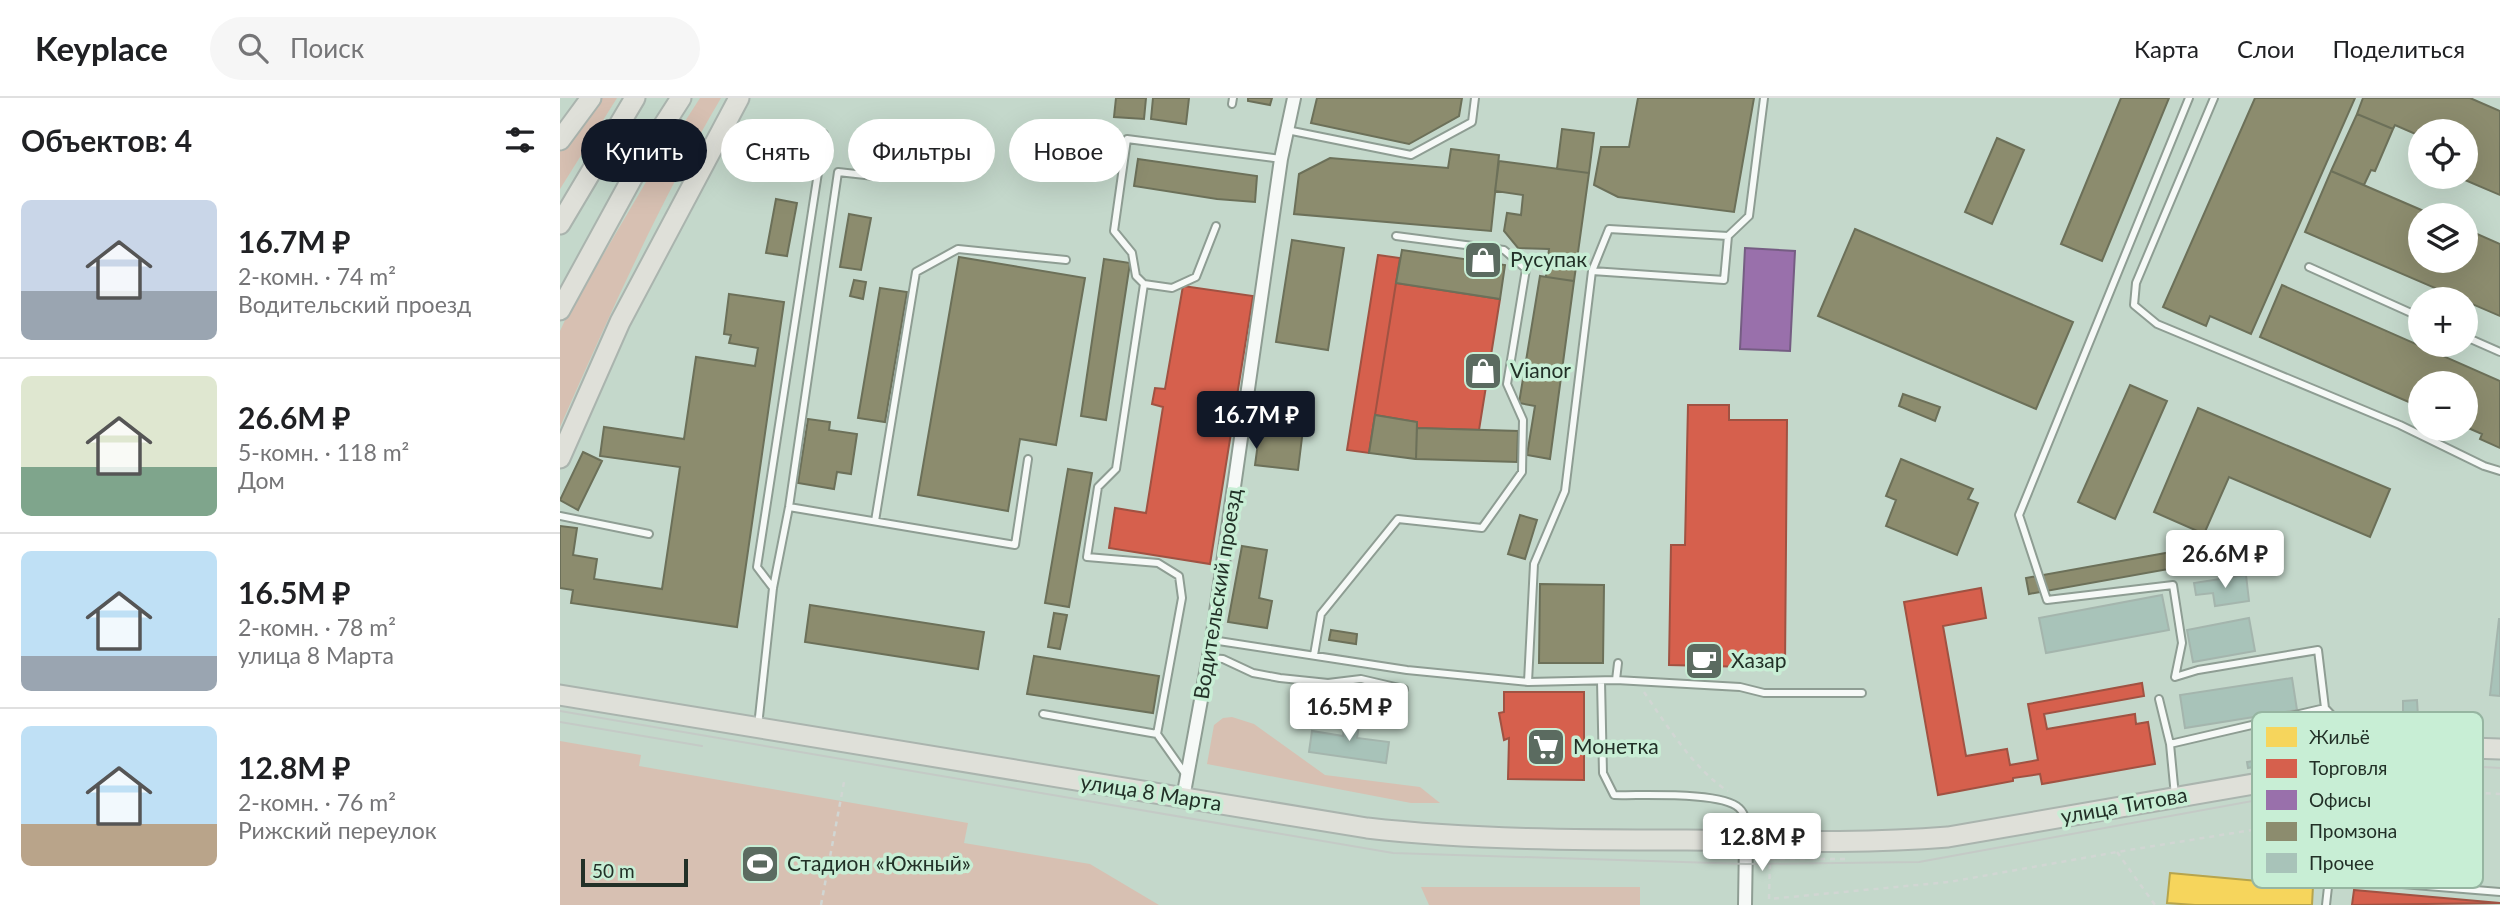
<!DOCTYPE html>
<html lang="ru">
<head>
<meta charset="utf-8">
<style>
	:root { --surface:#fff; --page:#f6f6f6; --text:#202124; --muted:#757577; --line:#e0e0e0; --accent:#111827 }
	body { margin:0; font-family:Lato,sans-serif; background:var(--page); color:var(--text); height:100vh; display:flex; flex-direction:column; font-size:26px; white-space:nowrap }
	* { box-sizing:border-box; margin:0 }
	p { font-size:23px; color:var(--muted) }
	.icon { flex:none; width:38px; height:38px; fill:none; stroke:currentColor; stroke-width:2; stroke-linecap:round; stroke-linejoin:round }
	.map { position:relative; flex:1; overflow:hidden }
	.panel { display:flex; flex-direction:column; background:var(--surface); width:560px }
	.panel>* { flex:none }
	.guide { position:absolute; left:21px; top:21px; width:665px; height:63px; display:flex; gap:14px }
	.fabs { position:absolute; left:1848px; top:21px; display:grid; gap:14px }
	.fabs a { display:grid; place-items:center; width:70px; height:70px; border-radius:50%; background:var(--surface); box-shadow:0 7px 28px #0002; font-size:35px }
	.scale { position:absolute; left:21px; bottom:18px; width:107px; box-sizing:border-box; padding-left:7px; border:4px solid #223027; border-top:0; font-size:19px; line-height:24px; white-space:nowrap; color:#223027; -webkit-text-stroke:5px #c8eed5; paint-order:stroke }
	.price { position:absolute; translate:-50% -60px; padding:0 16px; border-radius:7px; background:#fff; color:#222; font-size:23px; line-height:46px; filter:drop-shadow(0 2px 4px #0008) }
	.price::after { content:''; position:absolute; left:50%; top:42px; width:21px; height:16px; margin-left:-10px; background:inherit; clip-path:polygon(0 0,100% 0,50% 100%) }
	.price.selected { background:var(--accent); color:#fff }
	ul { padding:0; list-style:none }
	li { display:flex; align-items:center; gap:21px; height:175px; padding:0 21px }
	li+li { border-top:2px solid var(--line) }
	li span { display:grid; place-items:center; flex:none; width:196px; height:140px; border-radius:10px; color:#555 }
	li>.icon { margin-inline-start:auto }
	span .icon { width:84px; height:84px; fill:#fffc; stroke-width:1 }
	li b { font-size:30px }
	h2 { display:flex; justify-content:space-between; align-items:center; height:84px; padding:0 21px; font-size:30px }
	.tag { padding:0 24px; border-radius:32px; background:var(--surface); box-shadow:0 7px 28px #0002; font-size:24px; line-height:63px }
	.tag.selected { background:var(--accent); color:#fff }
	header { display:flex; align-items:center; gap:42px; box-sizing:border-box; height:98px; padding:0 35px; background:var(--surface); border-bottom:2px solid var(--line) }
	header strong { font-size:33px }
	nav { display:flex; gap:38px; margin-inline-start:auto; font-size:24px }
	.search { width:490px; height:63px; background:var(--page); display:flex; align-items:center; gap:18px; box-sizing:border-box; padding:0 24px; border-radius:38px; color:var(--muted); font-size:26px }
	main { display:flex; flex:1; min-height:0 }
	.map>svg:first-child { display:block }
	.green { fill:#d7c0b2 }
	.homes { fill:#f6d55c; stroke:#b6a44c; stroke-width:2 }
	.shops { fill:#d6604d; stroke:#a05242; stroke-width:2 }
	.offices { fill:#9970ab; stroke:#755d83; stroke-width:2 }
	.industry { fill:#8c8c6e; stroke:#6c7059; stroke-width:2 }
	.building { fill:#a8c3b9; stroke:#a4b5ad; stroke-width:2 }
	.lines { fill:none; stroke-linecap:round; stroke-linejoin:round }
	.service-casing { stroke:#8e9d93; stroke-width:10 }
	.minor-casing { stroke:#8e9d93; stroke-width:16 }
	.primary-casing { stroke:#aab4ae; stroke-width:23 }
	.path { stroke:#d1d6d3; stroke-width:2.5; stroke-dasharray:5 5; stroke-linecap:butt }
	.service { stroke:#f6f9f7; stroke-width:6 }
	.minor { stroke:#f6f9f7; stroke-width:12 }
	.primary { stroke:#dfe0d9; stroke-width:19 }
	.tram { stroke:#c4cac6; stroke-width:2 }
	.labels { text-anchor:middle; stroke-width:7; stroke-linejoin:round; paint-order:stroke }
	.poi-label { font-size:21px; fill:#223027; stroke:#c8eed5; text-anchor:start }
	.street-label { font-size:21px; fill:#223027; stroke:#c8eed5 }
	.key { fill:#c8eed5; stroke:#96b5a1; stroke-width:2 }
	.key-label { font-size:19px; fill:#223027 }
</style>
</head>
<body>
<header>
<strong>Keyplace</strong>
<div class="search"><svg class="icon" aria-label="search" viewBox="0 0 24 24"><circle cx="10" cy="10" r="6"/><path d="M15 15l6 6"/></svg>Поиск</div>
<nav><a>Карта</a><a>Слои</a><a>Поделиться</a></nav>
</header>
<main>
<section class="panel">
<h2>Объектов: 4<svg class="icon" aria-label="filters" viewBox="0 0 24 24"><path d="M4 7h16M4 17h16"/><circle cx="9" cy="7" r="2"/><circle cx="15" cy="17" r="2"/></svg></h2>
<ul>
<li><span style="background:linear-gradient(#c9d6e8 65%,#9aa5b1 0)"><svg class="icon" aria-label="home" viewBox="0 0 24 24"><path d="M3 11l9-7 9 7M6 9v11h12V9"/></svg></span><div><b>16.7M ₽</b><p>2-комн. · 74 m²</p><p>Водительский проезд</p></div></li>
<li><span style="background:linear-gradient(#dfe7d0 65%,#7fa58c 0)"><svg class="icon" aria-label="home" viewBox="0 0 24 24"><path d="M3 11l9-7 9 7M6 9v11h12V9"/></svg></span><div><b>26.6M ₽</b><p>5-комн. · 118 m²</p><p>Дом</p></div></li>
<li><span style="background:linear-gradient(#bfe0f5 75%,#9aa5b1 0)"><svg class="icon" aria-label="home" viewBox="0 0 24 24"><path d="M3 11l9-7 9 7M6 9v11h12V9"/></svg></span><div><b>16.5M ₽</b><p>2-комн. · 78 m²</p><p>улица 8 Марта</p></div></li>
<li><span style="background:linear-gradient(#bfe0f5 70%,#b9a48a 0)"><svg class="icon" aria-label="home" viewBox="0 0 24 24"><path d="M3 11l9-7 9 7M6 9v11h12V9"/></svg></span><div><b>12.8M ₽</b><p>2-комн. · 76 m²</p><p>Рижский переулок</p></div></li>
</ul>
</section>
<div class="map">
<svg width="1940" height="807" viewBox="0 0 1940 807">
	<rect width="100%" height="100%" fill="#c4d8cb"/>
	<path class="green" d="M39,0H57L0,91V54Z
		M140,0H161C99,105 49,218 0,329V233L6,220L86,84Z
		M672,619L694,626L765,677L860,689L880,705H851L647,666L654,627L663,620Z
		M0,643L81,657L79,668L408,725L404,745L530,766L599,807H0Z
		M861,789H1080V807H869Z"/>
	<path class="homes" d="M1610,775L1753,788L1752,807H1635L1607,805Z"/>
	<path class="shops" d="M818,157L840,160L809,355L787,352Z
		M836,185L940,201L919,332L857,330V324L815,317Z
		M623,188L693,198L650,466L549,450L555,410L586,415L603,309L592,306L595,290L605,291Z
		M1128,307H1169V322H1227L1225,570L1109,567L1111,447H1125Z
		M1421,490L1426,520L1383,528L1406,658L1447,651L1450,667L1478,662L1468,606L1582,585L1584,598L1484,616L1487,631L1575,616L1576,626L1588,624L1595,666L1482,686L1480,676L1453,680V683L1378,697L1344,504Z
		M783,588L816,592L812,616L779,612Z
		M944,594H1024V682L948,681L949,640L944,642L939,615L944,614Z
		M1794,792L1940,805L1792,807Z"/>
	<path class="offices" d="M1185,150L1235,153L1230,253L1180,251Z"/>
	<path class="industry" d="M556,0H586L584,21L554,19Z
		M593,0H629L626,26L591,21Z
		M688,0H712L710,7L688,3Z
		M757,0H902L899,18L849,46L751,25Z
		M1078,0H1194L1174,114L1058,99L1034,87L1041,49H1069Z
		M1561,0H1609L1542,163L1501,146Z
		M1695,0H1795L1691,236L1650,218L1646,228L1603,209Z
		M1803,0H1910L1940,13V97L1898,79H1906V33H1860V38L1835,27L1833,31L1797,16Z
		M1797,16L1833,31L1815,73L1811,72L1804,87L1771,73Z
		M1002,31L1034,35L1029,75L997,71Z
		M1437,40L1464,52L1432,126L1405,114Z
		M891,51L939,57L931,133L734,116L739,76L770,60L888,70Z
		M578,61L697,78L695,104L657,101L574,88Z
		M939,63L1029,75L1014,183L986,179L989,151L958,150L944,133L947,115L961,117L963,97L935,93Z
		M1771,73L1873,117H1860V163H1906V131L1940,146V218L1745,134Z
		M216,101L237,105L227,158L206,155Z
		M289,116L311,120L301,172L280,169Z
		M1295,131L1513,224L1476,311L1258,218Z
		M732,142L784,150L768,252L716,244Z
		M842,152L945,167L940,201L836,185Z
		M399,159L525,180L496,347L460,341L448,413L358,397Z
		M544,161L570,165L546,322L521,318Z
		M980,178L1014,183L990,361L967,357L975,308L959,305Z
		M294,182L306,184L303,201L290,198Z
		M1722,187L1940,283V350L1920,341L1922,336L1906,329V285H1860V309L1700,239Z
		M320,190L347,194L325,324L298,320Z
		M169,196L224,204L177,529L11,505L13,492L0,490V428L17,430L13,457L37,461L34,481L102,491L120,369L40,358L44,329L124,341L136,259L195,268L198,250L169,245L171,237L164,236Z
		M1570,287L1607,303L1555,421L1518,404Z
		M1343,296L1380,309L1375,323L1339,308Z
		M704,301L746,307L738,372L695,367Z
		M1638,310L1830,391L1810,439L1669,379L1644,436L1594,414Z
		M815,317L857,324L856,361L809,355Z
		M248,321L270,324L269,332L297,336L291,376L277,374L274,391L238,385Z
		M857,330L958,333L957,364L856,361Z
		M23,354L42,363L18,412L0,402Z
		M1341,361L1413,391L1408,401L1418,405L1397,457L1326,428L1336,402L1326,398Z
		M508,371L532,375L509,509L485,505Z
		M960,417L977,422L965,461L948,456Z
		M1678,442L1681,458L1469,496L1466,480Z
		M682,448L707,452L699,500L712,503L707,530L668,524Z
		M980,486L1044,487L1043,565H979Z
		M250,507L424,534L418,571L245,544Z
		M494,515L507,517L500,551L488,549Z
		M771,532L797,536L796,546L769,542Z
		M474,558L599,578L593,615L467,596Z"/>
	<path class="building" d="M1686,477L1689,503L1655,508L1653,495L1636,497L1634,485Z
		M1602,497L1609,532L1486,555L1479,520Z
		M1689,520L1695,553L1633,564L1627,532Z
		M1939,521H1940V598L1930,597Z
		M1732,580L1737,612L1625,630L1620,597Z
		M1857,602L1858,619L1843,620V603Z
		M786,613L801,615L797,640L829,644L826,665L749,654L752,633L783,638Z
		M1711,660L1712,665L1688,670L1687,664Z"/>
	<g class="lines">
		<defs>
			<path id="service" d="M1629,0L1459,417L1487,502L1613,487L1622,545L1615,579L1638,572L1758,552L1765,610L1783,629L1789,668
				M1654,0L1576,185L1574,207L1597,226L1840,327L1924,368L1940,373
				M672,6L673,0
				M727,32L851,57L912,24L915,0
				M1749,169L1860,219
				M1032,173L1049,131L1168,138
				M584,186L612,190L636,179L656,128
				M1906,239L1940,254
				M229,409L455,447L468,361
				M0,418L89,436
				M315,423L356,174L398,151L506,162
				M213,490L197,469L264,36
				M652,542L847,572L968,584L1056,582L1180,589L1204,595H1302
				M754,557L761,516L838,421L922,430L962,374L963,322L947,286L966,171L944,152L836,138
				M649,560L663,561L693,575L720,580L768,585L801,581L844,591
				M1056,582L1058,565
				M1041,583L1043,675L1054,697C1080,698 1162,693 1179,710C1188,718 1186,731 1186,741
				M968,584L974,466L1005,393L1032,173L1164,182L1168,138L1189,118L1204,0
				M1599,601L1610,646
				M483,616L597,636L626,677
				M198,628L213,490L229,409L278,74L323,79
				M597,636L622,500L619,478L598,465L527,459L538,389L556,371L584,186L576,178L572,155L554,133L567,41L721,61
				M1615,698L1610,646L1765,610
				M1766,807L1769,780L1940,794"/>
			<path id="minor" d="M623,700L652,542L721,61L734,0
				M1185,807L1186,743"/>
			<path id="primary" d="M0,42L31,0
				M0,126L75,0
				M0,212L87,53L121,0
				M0,360L60,224L179,0
				M0,597L807,730C912,742 1021,742 1127,742C1214,743 1301,746 1388,739L1878,654L1911,650L1940,651"/>
		</defs>
		<use href="#service" class="service-casing"/>
		<use href="#minor" class="minor-casing"/>
		<use href="#primary" class="primary-casing"/>
		<path class="path" d="M1084,594C1105,625 1136,674 1168,693
			M1557,754L1595,807
			M1285,761H1210L1209,801L1389,784L1557,754L1919,695L1940,696
			M261,807L284,684"/>
		<use href="#service" class="service"/>
		<use href="#minor" class="minor"/>
		<use href="#primary" class="primary"/>
		<path class="tram" d="M0,613L833,755L1186,766L1359,764L1890,667L1940,670
			M0,624L142,648"/>
	</g>
	<defs>
		<symbol id="shop-square" viewBox="-11 -11 22 22"><rect x="-9" y="-9" width="18" height="18" rx="4" fill="#5b6b60" stroke="#c8eed5"/><path d="M-5-2.5h2.3a2.7 3.5 0 0 1 5.4 0H5L5.5 6h-11ZM-1.5-2.5h3a1.5 2.3 0 0 0-3 0Z" fill="#fff"/></symbol>
		<symbol id="cafe-square" viewBox="-11 -11 22 22"><rect x="-9" y="-9" width="18" height="18" rx="4" fill="#5b6b60" stroke="#c8eed5"/><path d="M-5.5-4.5H6V0H3Q3 3.5 0 3.5H-2.5Q-5.5 3.5-5.5 0ZM3-3.2v2h1.7v-2ZM-6 4.5H4V6H-6Z" fill="#fff"/></symbol>
		<symbol id="supermarket-square" viewBox="-11 -11 22 22"><rect x="-9" y="-9" width="18" height="18" rx="4" fill="#5b6b60" stroke="#c8eed5"/><path d="M-6-5.5h2.5l.6 2H6L4.5 2H-2.5L-4.4-4H-6ZM-1.5 3.2a1.3 1.3 0 1 0 .1 0ZM3 3.2a1.3 1.3 0 1 0 .1 0Z" fill="#fff"/></symbol>
		<symbol id="stadium-square" viewBox="-11 -11 22 22"><rect x="-9" y="-9" width="18" height="18" rx="4" fill="#5b6b60" stroke="#c8eed5"/><path d="M0-5a6.5 5 0 1 0 0 10a6.5 5 0 1 0 0-10ZM-3.5-1.8h7v3.6h-7Z" fill="#fff"/></symbol>
	</defs>
	<g fill-rule="evenodd">
		<use href="#shop-square" x="901" y="140" width="44" height="44"/>
		<use href="#shop-square" x="901" y="251" width="44" height="44"/>
		<use href="#cafe-square" x="1122" y="541" width="44" height="44"/>
		<use href="#supermarket-square" x="964" y="627" width="44" height="44"/>
		<use href="#stadium-square" x="178" y="744" width="44" height="44"/>
	</g>
	<g class="labels">
		<g class="poi-label">
			<text x="950" y="169">Русупак</text>
			<text x="950" y="280">Vianor</text>
			<text x="1171" y="570">Хазар</text>
			<text x="1013" y="656">Монетка</text>
			<text x="227" y="773">Стадион «Южный»</text>
		</g>
		<g class="street-label">
			<text transform="translate(658 496) rotate(-81)" y="7">Водительский проезд</text>
			<text transform="translate(591 695) rotate(9)" y="7">улица 8 Марта</text>
			<text transform="translate(1564 708) rotate(-10)" y="7">улица Титова</text>
		</g>
	</g>
	<rect x="1692" y="614" width="231" height="176" rx="10" class="key"/>
	<rect x="1706" y="629" width="31" height="20" fill="#f6d55c"/>
	<rect x="1706" y="661" width="31" height="19" fill="#d6604d"/>
	<rect x="1706" y="692" width="31" height="20" fill="#9970ab"/>
	<rect x="1706" y="724" width="31" height="19" fill="#8c8c6e"/>
	<rect x="1706" y="755" width="31" height="20" fill="#a8c3b9"/>
	<g class="key-label">
		<text x="1749" y="646">Жильё</text>
		<text x="1749" y="677">Торговля</text>
		<text x="1749" y="709">Офисы</text>
		<text x="1749" y="740">Промзона</text>
		<text x="1749" y="772">Прочее</text>
	</g>
</svg>
<div class="fabs">
<a><svg class="icon" aria-label="locate" viewBox="0 0 24 24"><circle cx="12" cy="12" r="6"/><path d="M12 2v4M12 18v4M2 12h4M18 12h4"/></svg></a>
<a><svg class="icon" aria-label="layers" viewBox="0 0 24 24"><path d="M12 4l9 5-9 5-9-5zM3 14l9 5 9-5"/></svg></a>
<a>+</a>
<a>−</a>
</div>
<div class="scale">50 m</div>
<b class="price selected" style="left:696px;top:353px">16.7M ₽</b>
<b class="price" style="left:1665px;top:492px">26.6M ₽</b>
<b class="price" style="left:789px;top:645px">16.5M ₽</b>
<b class="price" style="left:1202px;top:775px">12.8M ₽</b>
<div class="guide">
<a class="tag selected">Купить</a>
<a class="tag">Снять</a>
<a class="tag">Фильтры</a>
<a class="tag">Новое</a>
</div>
</div>
</main>
</body>
</html>
